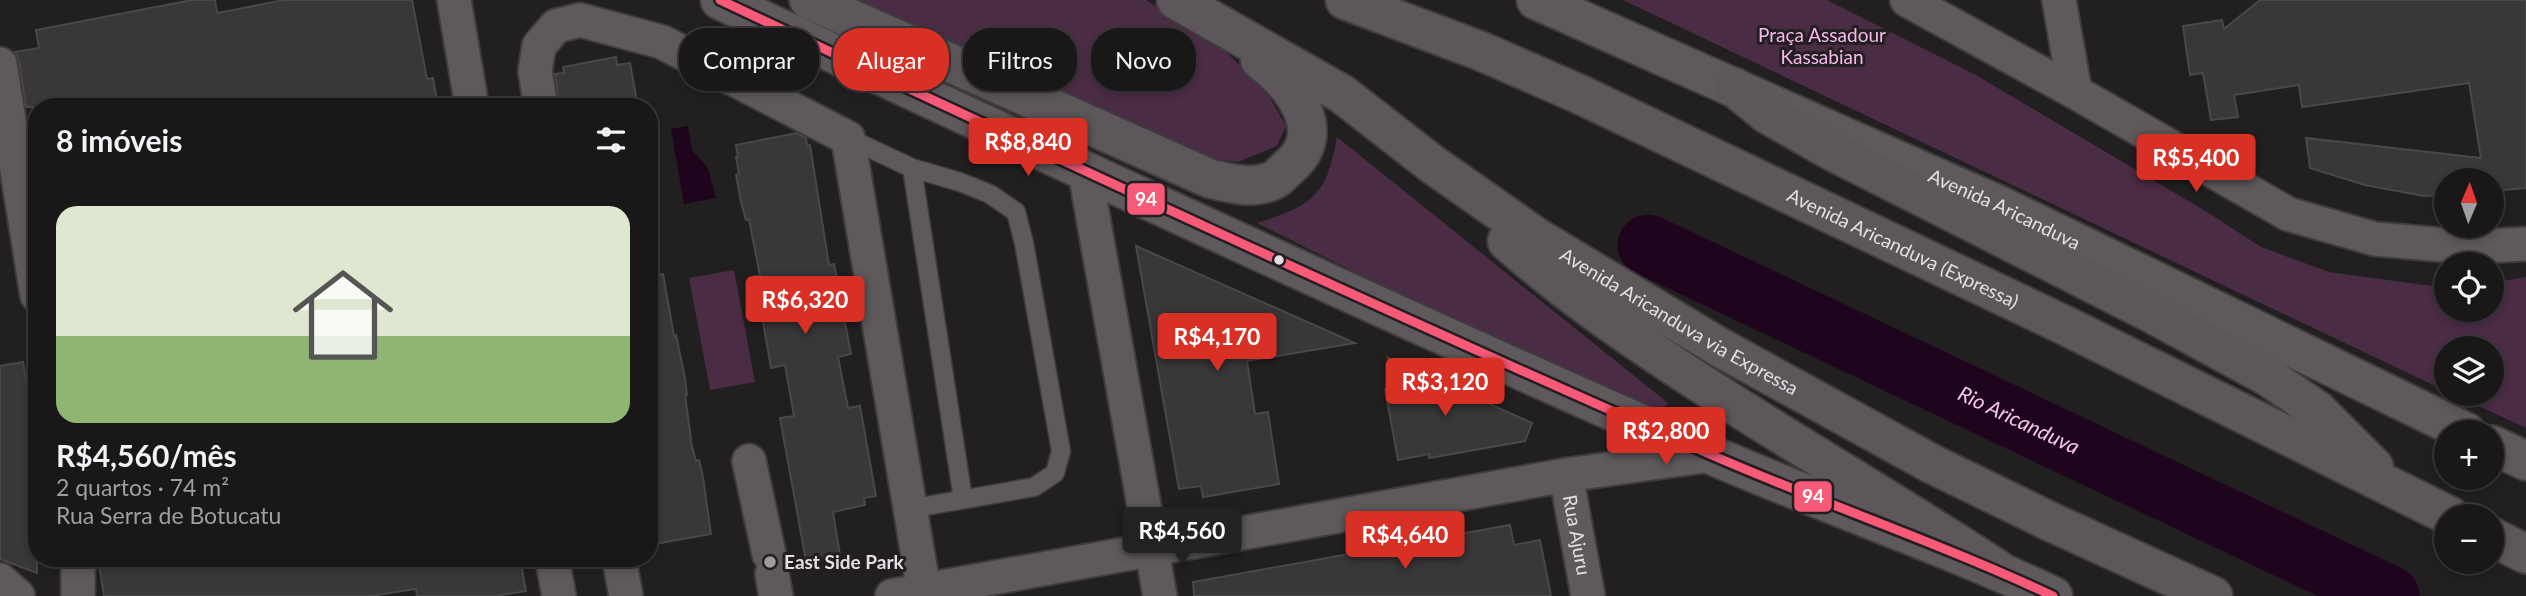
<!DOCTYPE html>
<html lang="pt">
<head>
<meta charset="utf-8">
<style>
	:root { --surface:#1a1719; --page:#272426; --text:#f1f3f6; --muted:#9f9fa2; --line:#383638; --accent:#d93025 }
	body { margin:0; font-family:Lato,sans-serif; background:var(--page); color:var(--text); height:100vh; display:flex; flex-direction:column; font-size:26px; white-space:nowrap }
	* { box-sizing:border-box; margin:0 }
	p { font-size:23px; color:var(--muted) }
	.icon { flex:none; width:38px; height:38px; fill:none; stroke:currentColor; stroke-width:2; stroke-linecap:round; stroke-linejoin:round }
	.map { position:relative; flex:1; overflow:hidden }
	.side { position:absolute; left:28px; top:98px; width:630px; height:469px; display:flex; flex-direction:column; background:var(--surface); border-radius:28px; box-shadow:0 4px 10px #0003,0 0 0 2px var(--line) }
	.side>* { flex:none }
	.guide { position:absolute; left:679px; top:28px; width:665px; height:63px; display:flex; gap:14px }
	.needle { width:46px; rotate:2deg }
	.buttons { position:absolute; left:2434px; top:168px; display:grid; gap:14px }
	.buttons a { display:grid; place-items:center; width:70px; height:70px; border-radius:50%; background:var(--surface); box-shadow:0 4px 10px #0003,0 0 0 2px var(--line); font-size:35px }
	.price { position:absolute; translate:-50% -60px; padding:0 16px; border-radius:7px; background:var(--accent); color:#fff; font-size:23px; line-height:46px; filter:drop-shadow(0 2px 4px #0008) }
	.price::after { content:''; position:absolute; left:50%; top:42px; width:21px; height:16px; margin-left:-10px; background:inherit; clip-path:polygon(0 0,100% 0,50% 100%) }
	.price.active { background:#222; color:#fff }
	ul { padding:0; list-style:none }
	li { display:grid; align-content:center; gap:14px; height:371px; padding:0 28px }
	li+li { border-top:2px solid var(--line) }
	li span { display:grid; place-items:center; height:217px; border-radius:21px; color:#555 }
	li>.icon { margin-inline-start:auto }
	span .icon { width:126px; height:126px; fill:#fffc; stroke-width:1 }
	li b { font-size:30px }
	h2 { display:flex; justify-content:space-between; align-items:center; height:84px; padding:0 28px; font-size:30px }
	.chip { padding:0 24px; border-radius:28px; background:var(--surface); box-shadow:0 4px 10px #0003,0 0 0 2px var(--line); font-size:24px; line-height:63px }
	.chip.active { background:var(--accent); color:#fff }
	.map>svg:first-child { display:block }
	.green { fill:#4a2c45 }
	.water { fill:#1e041c }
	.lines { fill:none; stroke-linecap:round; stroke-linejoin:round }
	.river { stroke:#1e041c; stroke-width:61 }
	.building { fill:#393739; stroke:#4a4749; stroke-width:2 }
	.service-casing { stroke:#3e3c3e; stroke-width:21 }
	.minor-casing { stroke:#3e3c3e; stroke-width:37 }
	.secondary-casing { stroke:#3e3c3e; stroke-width:42 }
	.trunk-casing { stroke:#3e3c3e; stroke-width:42 }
	.service { stroke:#5e5a5c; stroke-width:18 }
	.minor { stroke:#5e5a5c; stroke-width:33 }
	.secondary { stroke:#5e595c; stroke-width:38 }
	.trunk { stroke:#5d565b; stroke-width:38 }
	.bus-1-casing { stroke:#231e22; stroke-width:14 }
	.bus-1 { stroke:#f75a77; stroke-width:9 }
	.bus-dot { fill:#e3dfe3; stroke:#231e22; stroke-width:2.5 }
	.poi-dot { fill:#9f9c9f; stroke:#231e22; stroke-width:2.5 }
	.labels { text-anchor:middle; stroke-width:6; stroke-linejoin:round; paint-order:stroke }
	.park-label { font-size:19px; fill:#f7b8ed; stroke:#231e22 }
	.street-label { font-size:19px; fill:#e3dfe3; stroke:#231e22 }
	.poi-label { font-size:19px; font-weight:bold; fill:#e3dfe3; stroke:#231e22; text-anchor:start }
	.water-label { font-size:21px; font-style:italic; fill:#f8c5ef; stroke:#231e22 }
	.line-badge { stroke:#231e22; stroke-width:2.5 }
	.badge-label { font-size:19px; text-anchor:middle; font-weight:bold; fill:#fff }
</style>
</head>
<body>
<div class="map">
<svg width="2526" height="596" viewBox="0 0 2526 596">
	<rect width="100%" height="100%" fill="#221f21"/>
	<path class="green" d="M852,0H1146L1217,43L1266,91L1286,126L1277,146L1238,162L1205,158Z
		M1623,0H1827L1976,75L2207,212L2261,247L2329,272L2446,288V310H2492V283L2526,277V428L2453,394H2492V348H2446V391Z
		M1337,137L1668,403L1655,419L1515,353L1257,223C1313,205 1326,197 1337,137Z
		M734,270L755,382L710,390L689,278Z"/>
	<path class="water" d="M688,126L692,150L708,168L716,198L684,204L671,129Z"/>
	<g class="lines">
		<path class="river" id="s1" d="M1648,245L2389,596"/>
	</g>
	<path class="building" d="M192,0H215L217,13L284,0H412L427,79L433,78L438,107H26L19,61L15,52L39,48L36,30Z
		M2260,0H2526V188L2492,191V180H2446V195L2424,196L2365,185L2310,168L2306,138L2481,158L2469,83L2302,107L2299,85L2234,95L2238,117L2211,120L2203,73L2190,75L2183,26L2222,20L2224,29Z
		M616,57L617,65L630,63L638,107H560L555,74L564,73L563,67Z
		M797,133L806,138L807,146L810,145L829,265L834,264L851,354L838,357L848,408L860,406L876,496L864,498L865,505L833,512L840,555L806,561L780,418L794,416L785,365L771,368L755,276H760L749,219L746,220L741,202L736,175L739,174L736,157H738L736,145Z
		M1136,246L1355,343L1247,361L1255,414L1268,412L1279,484L1203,497L1201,486L1179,489Z
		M663,274L674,336L676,335L685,378L687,395H685L692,447L696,461L699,460L703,477L711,534L649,545V275Z
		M1388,358L1532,423L1525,441L1429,458V454L1398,460L1385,389L1401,382Z
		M23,362L37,442V573L0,559V366Z
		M1510,525L1514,545L1540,540L1551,596H1194L1193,582Z
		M98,558H520L526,591L495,596H417L416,589L370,596H104Z"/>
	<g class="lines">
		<defs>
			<path id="service" d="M848,138L912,168L960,182L990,194L1016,212L1024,243L1061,451L1055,473L1034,487L909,509
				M912,168L963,499"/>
			<g id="minor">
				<path d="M454,0L472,107"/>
				<path d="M1907,0L2075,92L2288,214L2375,239L2467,247L2526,244"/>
				<path d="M2059,0L2075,92"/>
				<path d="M0,64L37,295"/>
				<path d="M541,107L535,71L539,46L556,26L580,20L662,42L848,138L924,591"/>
				<path d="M1085,172L1160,596"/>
				<path d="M749,461L769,554"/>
				<path id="s2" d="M1566,475L1588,596"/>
				<path d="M78,558V596"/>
				<path d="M552,558L559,596"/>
				<path d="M619,558L626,596"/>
				<path d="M772,574L776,596"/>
				<path d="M0,580L18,596"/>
				<path d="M892,596L1566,475L1711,455"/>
			</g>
			<g id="secondary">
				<path d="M720,0C1047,154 1375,307 1707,453C1821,503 1940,543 2053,596"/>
				<path id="s3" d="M1536,0L2001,206L2466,432"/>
				<path d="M2492,445L2526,461"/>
			</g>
			<g id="trunk">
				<path d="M809,0L1211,179C1230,183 1250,189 1269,182C1277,180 1284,171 1290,166C1330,131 1292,84 1260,60"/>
				<path id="s4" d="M1176,0L1342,94L1432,164L1536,237L1719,347L1932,464L2051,522L2213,596"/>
				<path id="s5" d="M1345,0L1483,52L1579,94L2060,323L2450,516"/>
				<path d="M1734,87L1767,114L1832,151L2153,314L2267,376L2317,410L2374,467"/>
				<path d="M1507,241C1564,292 1627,335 1691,377C1792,443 1896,503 1997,569"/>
				<path d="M2492,537L2526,554"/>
			</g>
		</defs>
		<use href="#service" class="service-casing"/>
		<use href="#minor" class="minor-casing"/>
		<use href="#secondary" class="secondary-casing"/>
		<use href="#trunk" class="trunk-casing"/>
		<use href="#service" class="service"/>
		<use href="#minor" class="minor"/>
		<use href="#secondary" class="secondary"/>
		<use href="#trunk" class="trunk"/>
		<defs>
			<path id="bus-1" d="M720,0C1047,154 1375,307 1707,453C1821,503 1940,543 2053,596"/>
		</defs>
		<use href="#bus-1" class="bus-1-casing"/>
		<use href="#bus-1" class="bus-1"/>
	</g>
	<circle class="bus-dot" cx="1279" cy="260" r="6"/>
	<circle class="poi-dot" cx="770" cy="562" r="7"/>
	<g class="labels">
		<g class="park-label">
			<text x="1822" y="42">Praça Assadour<tspan x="1822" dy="22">Kassabian</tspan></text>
		</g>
		<g class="street-label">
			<text dy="7" stroke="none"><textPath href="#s3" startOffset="513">Avenida Aricanduva</textPath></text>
			<text dy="7" stroke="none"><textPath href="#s5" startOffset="611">Avenida Aricanduva (Expressa)</textPath></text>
			<text dy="7" stroke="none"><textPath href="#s4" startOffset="598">Avenida Aricanduva via Expressa</textPath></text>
			<text dy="7" stroke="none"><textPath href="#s2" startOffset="61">Rua Ajuru</textPath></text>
		</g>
		<g class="poi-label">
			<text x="784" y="569">East Side Park</text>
		</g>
		<g class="water-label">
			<text dy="7" stroke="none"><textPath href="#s1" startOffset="410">Rio Aricanduva</textPath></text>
		</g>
	</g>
	<g class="line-badge">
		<rect x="1126" y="182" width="40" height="34" rx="7" fill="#f75a77"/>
		<rect x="1793" y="480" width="40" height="33" rx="7" fill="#f75a77"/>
	</g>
	<g class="badge-label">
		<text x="1146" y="206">94</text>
		<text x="1813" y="503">94</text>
	</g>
</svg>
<div class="buttons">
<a><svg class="needle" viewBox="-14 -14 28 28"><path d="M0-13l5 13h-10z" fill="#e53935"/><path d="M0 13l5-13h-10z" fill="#9f9fa2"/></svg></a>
<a><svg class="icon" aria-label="locate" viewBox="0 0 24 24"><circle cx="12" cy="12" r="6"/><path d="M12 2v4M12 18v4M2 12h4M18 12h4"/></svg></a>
<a><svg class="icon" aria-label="layers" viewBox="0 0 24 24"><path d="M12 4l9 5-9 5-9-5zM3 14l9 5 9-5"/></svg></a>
<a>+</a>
<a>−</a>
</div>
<b class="price" style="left:1028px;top:178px">R$8,840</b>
<b class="price" style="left:2196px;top:194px">R$5,400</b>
<b class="price" style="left:805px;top:336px">R$6,320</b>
<b class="price" style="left:1217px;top:373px">R$4,170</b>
<b class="price" style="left:1445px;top:418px">R$3,120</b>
<b class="price" style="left:1666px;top:467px">R$2,800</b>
<b class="price active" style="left:1182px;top:567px">R$4,560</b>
<b class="price" style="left:1405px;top:571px">R$4,640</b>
<div class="guide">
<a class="chip">Comprar</a>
<a class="chip active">Alugar</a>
<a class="chip">Filtros</a>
<a class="chip">Novo</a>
</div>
<section class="side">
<h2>8 imóveis<svg class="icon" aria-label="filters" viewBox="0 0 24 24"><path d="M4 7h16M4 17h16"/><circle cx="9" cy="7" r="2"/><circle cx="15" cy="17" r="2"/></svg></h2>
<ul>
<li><span style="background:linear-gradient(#dfe7d0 60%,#8fb573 0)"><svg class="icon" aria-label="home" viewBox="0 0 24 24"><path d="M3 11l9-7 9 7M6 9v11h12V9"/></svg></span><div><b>R$4,560/mês</b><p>2 quartos · 74 m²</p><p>Rua Serra de Botucatu</p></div></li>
</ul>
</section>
</div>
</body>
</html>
